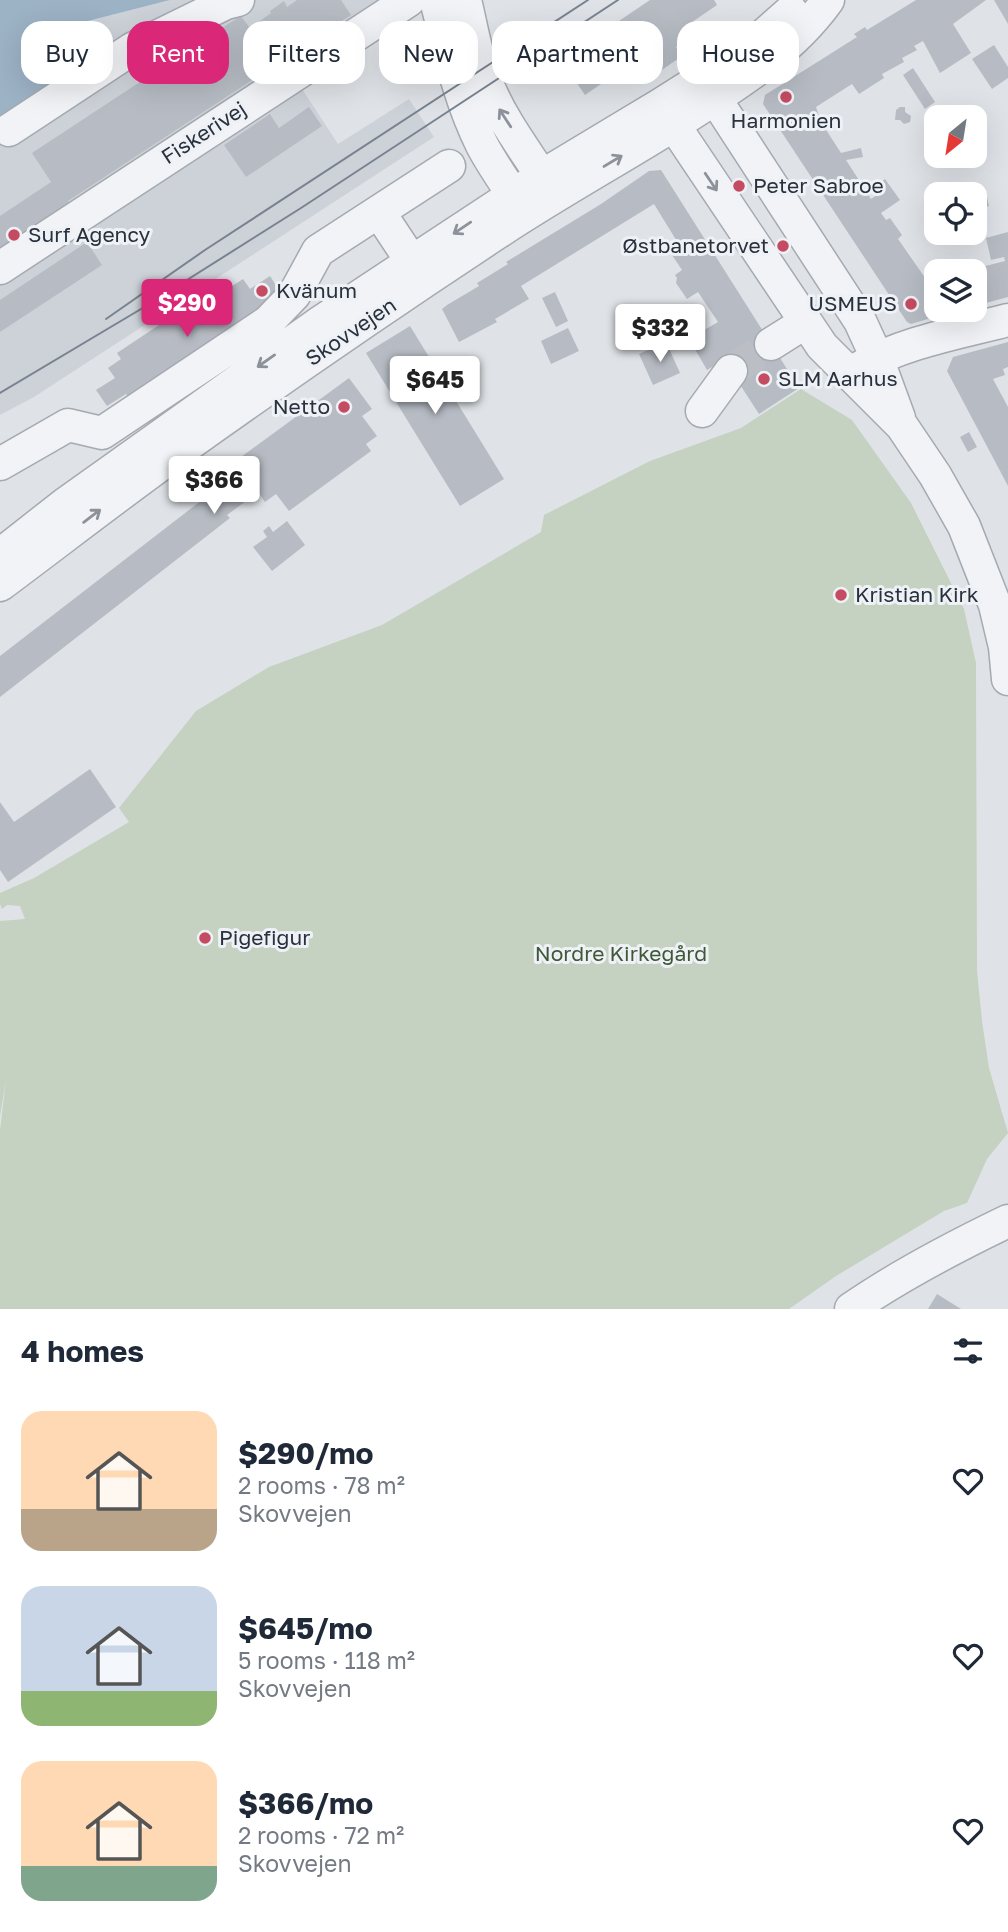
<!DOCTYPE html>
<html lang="en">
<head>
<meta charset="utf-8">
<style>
	:root { --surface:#fff; --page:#f6f6f7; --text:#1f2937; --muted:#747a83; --accent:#db2777 }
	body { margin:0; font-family:"Golos Text",sans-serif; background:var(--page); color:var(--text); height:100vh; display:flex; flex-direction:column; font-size:26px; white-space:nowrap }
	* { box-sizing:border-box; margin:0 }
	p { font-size:23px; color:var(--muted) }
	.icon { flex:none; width:38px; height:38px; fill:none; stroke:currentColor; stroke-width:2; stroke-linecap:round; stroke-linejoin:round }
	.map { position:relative; height:1309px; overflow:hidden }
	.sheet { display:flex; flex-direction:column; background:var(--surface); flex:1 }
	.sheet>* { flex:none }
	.top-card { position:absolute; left:21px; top:21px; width:966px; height:63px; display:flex; gap:14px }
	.needle { width:46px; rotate:210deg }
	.fabs { position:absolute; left:924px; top:105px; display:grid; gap:14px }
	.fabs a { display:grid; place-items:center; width:63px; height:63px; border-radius:14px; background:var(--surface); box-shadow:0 7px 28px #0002; font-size:35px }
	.price { position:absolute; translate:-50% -60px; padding:0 16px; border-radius:7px; background:#fff; color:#222; font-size:23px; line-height:46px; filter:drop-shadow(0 2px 4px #0008) }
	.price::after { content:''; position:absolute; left:50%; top:42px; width:21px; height:16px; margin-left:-10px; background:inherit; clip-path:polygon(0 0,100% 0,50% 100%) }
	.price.current { background:var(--accent); color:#fff }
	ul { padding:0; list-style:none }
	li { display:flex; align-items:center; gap:21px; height:175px; padding:0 21px }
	li span { display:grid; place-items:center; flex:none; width:196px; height:140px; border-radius:21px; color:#555 }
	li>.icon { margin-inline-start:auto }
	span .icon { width:84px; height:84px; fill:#fffc; stroke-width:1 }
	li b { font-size:30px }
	h2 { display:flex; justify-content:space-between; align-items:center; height:84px; padding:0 21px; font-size:30px }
	.pill { padding:0 24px; border-radius:21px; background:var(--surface); box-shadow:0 7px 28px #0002; font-size:24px; line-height:63px }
	.pill.current { background:var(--accent); color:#fff }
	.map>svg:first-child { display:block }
	.built { fill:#cdd2d9 }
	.green { fill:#c5d1c1 }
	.water { fill:#9cb2c5 }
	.building { fill:#b7bcc4 }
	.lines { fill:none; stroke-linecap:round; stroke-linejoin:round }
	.minor-tunnel { stroke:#bbbfc5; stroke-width:32; stroke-dasharray:32 16; stroke-linecap:butt }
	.minor-casing { stroke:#a5aab1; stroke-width:35 }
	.minor { stroke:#f1f3f6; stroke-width:32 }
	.tram { stroke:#798390; stroke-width:2 }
	.oneway { stroke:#8d929a }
	.poi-dot { fill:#c54b62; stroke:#eef1f5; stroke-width:2.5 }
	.labels { text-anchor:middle; stroke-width:6; stroke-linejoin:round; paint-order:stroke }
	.poi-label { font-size:21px; fill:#29313d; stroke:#eef1f5; text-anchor:start }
	.street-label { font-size:21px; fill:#29313d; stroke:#eef1f5 }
	.park-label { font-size:21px; fill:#3f5837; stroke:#eef1f5 }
</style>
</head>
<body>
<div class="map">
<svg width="1008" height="1309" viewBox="0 0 1008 1309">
	<rect width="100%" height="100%" fill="#dfe3e7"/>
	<path class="built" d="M170,0H381L285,63L338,144L409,99L434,137L34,397L0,415V120L88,21Z"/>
	<path class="green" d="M801,389L852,420L911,503L964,609L976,663L977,971L982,1021L989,1068L1008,1133L987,1159L967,1203L944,1211L836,1276L789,1309H0V1130L6,1080L0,1116V921L25,919L20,906L7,905L2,909L0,904V893L34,878L129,822L119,808L196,711L269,667L382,625L541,532L544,515L650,461L741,428Z"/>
	<path class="water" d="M0,0H170L88,21L95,58L0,120Z"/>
	<path class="building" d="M297,0H341L351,15L68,201L71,206L0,253V216L51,182L32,153L190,49L188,45L211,29L214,33L241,16L250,28L271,13L270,11L284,1L287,7Z
		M650,0H714L717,5L682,29L689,38L676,47L682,56L646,81L639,72L626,81L620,71L585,95L561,60Z
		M916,0H986L953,24L971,53L940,73L923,41L914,46L917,50L902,58L904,62L882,74L884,78L859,94L852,84L816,107L821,122L841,153L861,148L863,157L846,160L871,199L877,195L873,188L885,179L900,200L881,213L886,220L890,218L902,235L898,239L928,282L936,280V310H958L911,324L907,322L763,104L765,95L857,37L854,34L865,27L867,30Z
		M994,0H1008V24Z
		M994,45L1008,67V78L992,89L972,59Z
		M913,68L935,102L925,109L903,75Z
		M309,107L322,126L246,177L224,145L270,114L279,128Z
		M900,107H905V112L911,116L910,122L904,124L900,120H895L896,110Z
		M661,170L799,388L759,414L724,360L707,370L689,339L718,322L698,292L687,299L676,283L677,278L675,275L682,270L668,249L678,243L654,204L521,286L529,299L495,319L497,322L459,342L442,309L447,305L479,286L477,283L508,264L506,262L601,204L649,171Z
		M987,197L989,206L975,210V201Z
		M1008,232V297L975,306V271L970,270L1005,261L1004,257L991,260L986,238Z
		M87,242L102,265L0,332V300Z
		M270,276L281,293L261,306L267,316L133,406L126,394L107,406L96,390L115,378L108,368L121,359L117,353L225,281L229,288L243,279L250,289Z
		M555,292L568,321L556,327L542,298Z
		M410,326L504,479L460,506L366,353Z
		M568,328L579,351L551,364L541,341Z
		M666,342L680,373L653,385L639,354Z
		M1008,342V367L1003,369L1005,375L993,379L1008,407V486L947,371L953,357Z
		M349,378L372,409L362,416L377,436L366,444L371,451L289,511L276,494L265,502L258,492L227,515L230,518L0,697V656L211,493L204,484Z
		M969,432L977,447L968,452L960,437Z
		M287,521L305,545L272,571L253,547L267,537L263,531L269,526L273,532Z
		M90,769L116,807L8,882L0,870V802L14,822Z
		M937,1294L961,1309H928Z"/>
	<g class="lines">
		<path class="minor-tunnel" d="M731,371L771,344"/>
		<defs>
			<path id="minor" d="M436,0C449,50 459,99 482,145C494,168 510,189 523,210
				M465,0C472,29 477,61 489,88C505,126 532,159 553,194
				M703,80L860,321L877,358L899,418
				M663,109L822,346L902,426L935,475L964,526L995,605L1005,647L1008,679
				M9,130L132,49L226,3L238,0
				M379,212L422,277
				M0,268L409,0
				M771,344L806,322
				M859,368C904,342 958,333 1008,320
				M702,411L731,371
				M0,464L68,425L102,433L268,322L294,295L318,251L449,166
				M0,555L65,504L322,321L542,176L660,105L747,50L791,11
				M0,585C59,541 118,495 178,452C283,377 389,304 497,233C560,191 627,155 691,114C741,82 793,49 828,0
				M851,1309C900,1275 954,1247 1008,1221"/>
		</defs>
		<use href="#minor" class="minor-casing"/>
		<use href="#minor" class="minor"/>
		<path class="tram" d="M106,319L205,250L588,0
			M0,393L141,309L301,208L618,0"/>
	</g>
	<defs><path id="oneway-shaft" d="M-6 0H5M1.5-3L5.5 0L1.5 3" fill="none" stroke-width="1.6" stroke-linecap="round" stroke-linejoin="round" transform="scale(1.75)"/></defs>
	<g class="oneway">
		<use href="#oneway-shaft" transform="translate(505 118) rotate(-123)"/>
		<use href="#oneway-shaft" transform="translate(613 161) rotate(-31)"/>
		<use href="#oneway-shaft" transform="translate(711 182) rotate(56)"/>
		<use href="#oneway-shaft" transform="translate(462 228) rotate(146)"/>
		<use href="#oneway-shaft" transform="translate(266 361) rotate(145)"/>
		<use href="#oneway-shaft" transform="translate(92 516) rotate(-37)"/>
	</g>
	<g class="poi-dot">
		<circle cx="786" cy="97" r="7"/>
		<circle cx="739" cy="186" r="7"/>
		<circle cx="14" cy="235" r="7"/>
		<circle cx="783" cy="246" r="7"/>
		<circle cx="262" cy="291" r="7"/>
		<circle cx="911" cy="304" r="7"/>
		<circle cx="764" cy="379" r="7"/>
		<circle cx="344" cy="407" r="7"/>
		<circle cx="841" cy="595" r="7"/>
		<circle cx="205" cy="938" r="7"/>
	</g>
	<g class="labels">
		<g class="poi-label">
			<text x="786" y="128" text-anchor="middle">Harmonien</text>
			<text x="753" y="193">Peter Sabroe</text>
			<text x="28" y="242">Surf Agency</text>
			<text x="769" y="253" text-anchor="end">Østbanetorvet</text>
			<text x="276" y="298">Kvänum</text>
			<text x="897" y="311" text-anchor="end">USMEUS</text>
			<text x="778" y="386">SLM Aarhus</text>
			<text x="330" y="414" text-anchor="end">Netto</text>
			<text x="855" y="602">Kristian Kirk</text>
			<text x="219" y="945">Pigefigur</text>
		</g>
		<g class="street-label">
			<text transform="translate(204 133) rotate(-33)" y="7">Fiskerivej</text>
			<text transform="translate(351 332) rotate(-34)" y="7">Skovvejen</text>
		</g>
		<g class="park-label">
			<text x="621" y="961">Nordre Kirkegård</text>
		</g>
	</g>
</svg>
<div class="fabs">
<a><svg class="needle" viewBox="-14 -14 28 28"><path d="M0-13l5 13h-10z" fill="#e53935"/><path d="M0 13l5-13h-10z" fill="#747a83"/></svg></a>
<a><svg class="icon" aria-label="locate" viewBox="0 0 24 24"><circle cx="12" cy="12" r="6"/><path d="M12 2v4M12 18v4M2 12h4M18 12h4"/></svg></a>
<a><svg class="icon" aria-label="layers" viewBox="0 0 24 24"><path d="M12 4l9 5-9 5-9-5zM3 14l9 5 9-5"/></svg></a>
</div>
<b class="price current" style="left:187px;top:339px">$290</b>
<b class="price" style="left:660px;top:364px">$332</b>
<b class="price" style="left:435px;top:416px">$645</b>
<b class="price" style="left:214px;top:516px">$366</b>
<div class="top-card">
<a class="pill">Buy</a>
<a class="pill current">Rent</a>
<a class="pill">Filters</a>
<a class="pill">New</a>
<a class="pill">Apartment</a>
<a class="pill">House</a>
</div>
</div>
<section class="sheet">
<h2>4 homes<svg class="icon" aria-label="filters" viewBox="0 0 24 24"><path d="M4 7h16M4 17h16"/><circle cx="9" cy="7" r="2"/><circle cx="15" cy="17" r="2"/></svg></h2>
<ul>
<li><span style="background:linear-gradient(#ffd9b3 70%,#b9a48a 0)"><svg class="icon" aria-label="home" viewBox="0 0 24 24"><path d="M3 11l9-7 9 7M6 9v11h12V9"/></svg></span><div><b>$290/mo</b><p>2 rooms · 78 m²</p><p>Skovvejen</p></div><svg class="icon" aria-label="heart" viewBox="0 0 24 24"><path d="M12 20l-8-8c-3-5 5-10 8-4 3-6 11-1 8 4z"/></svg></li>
<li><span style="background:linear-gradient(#c9d6e8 75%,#8fb573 0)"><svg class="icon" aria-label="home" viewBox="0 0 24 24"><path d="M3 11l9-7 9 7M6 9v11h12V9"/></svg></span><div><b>$645/mo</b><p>5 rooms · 118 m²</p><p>Skovvejen</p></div><svg class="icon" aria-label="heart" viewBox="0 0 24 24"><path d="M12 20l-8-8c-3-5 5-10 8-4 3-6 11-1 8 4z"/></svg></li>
<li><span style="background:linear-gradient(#ffd9b3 75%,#7fa58c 0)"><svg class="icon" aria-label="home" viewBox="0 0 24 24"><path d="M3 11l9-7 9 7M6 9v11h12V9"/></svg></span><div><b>$366/mo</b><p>2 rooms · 72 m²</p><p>Skovvejen</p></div><svg class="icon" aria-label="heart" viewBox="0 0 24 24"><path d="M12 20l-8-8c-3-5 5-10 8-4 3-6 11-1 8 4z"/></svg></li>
</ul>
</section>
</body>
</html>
